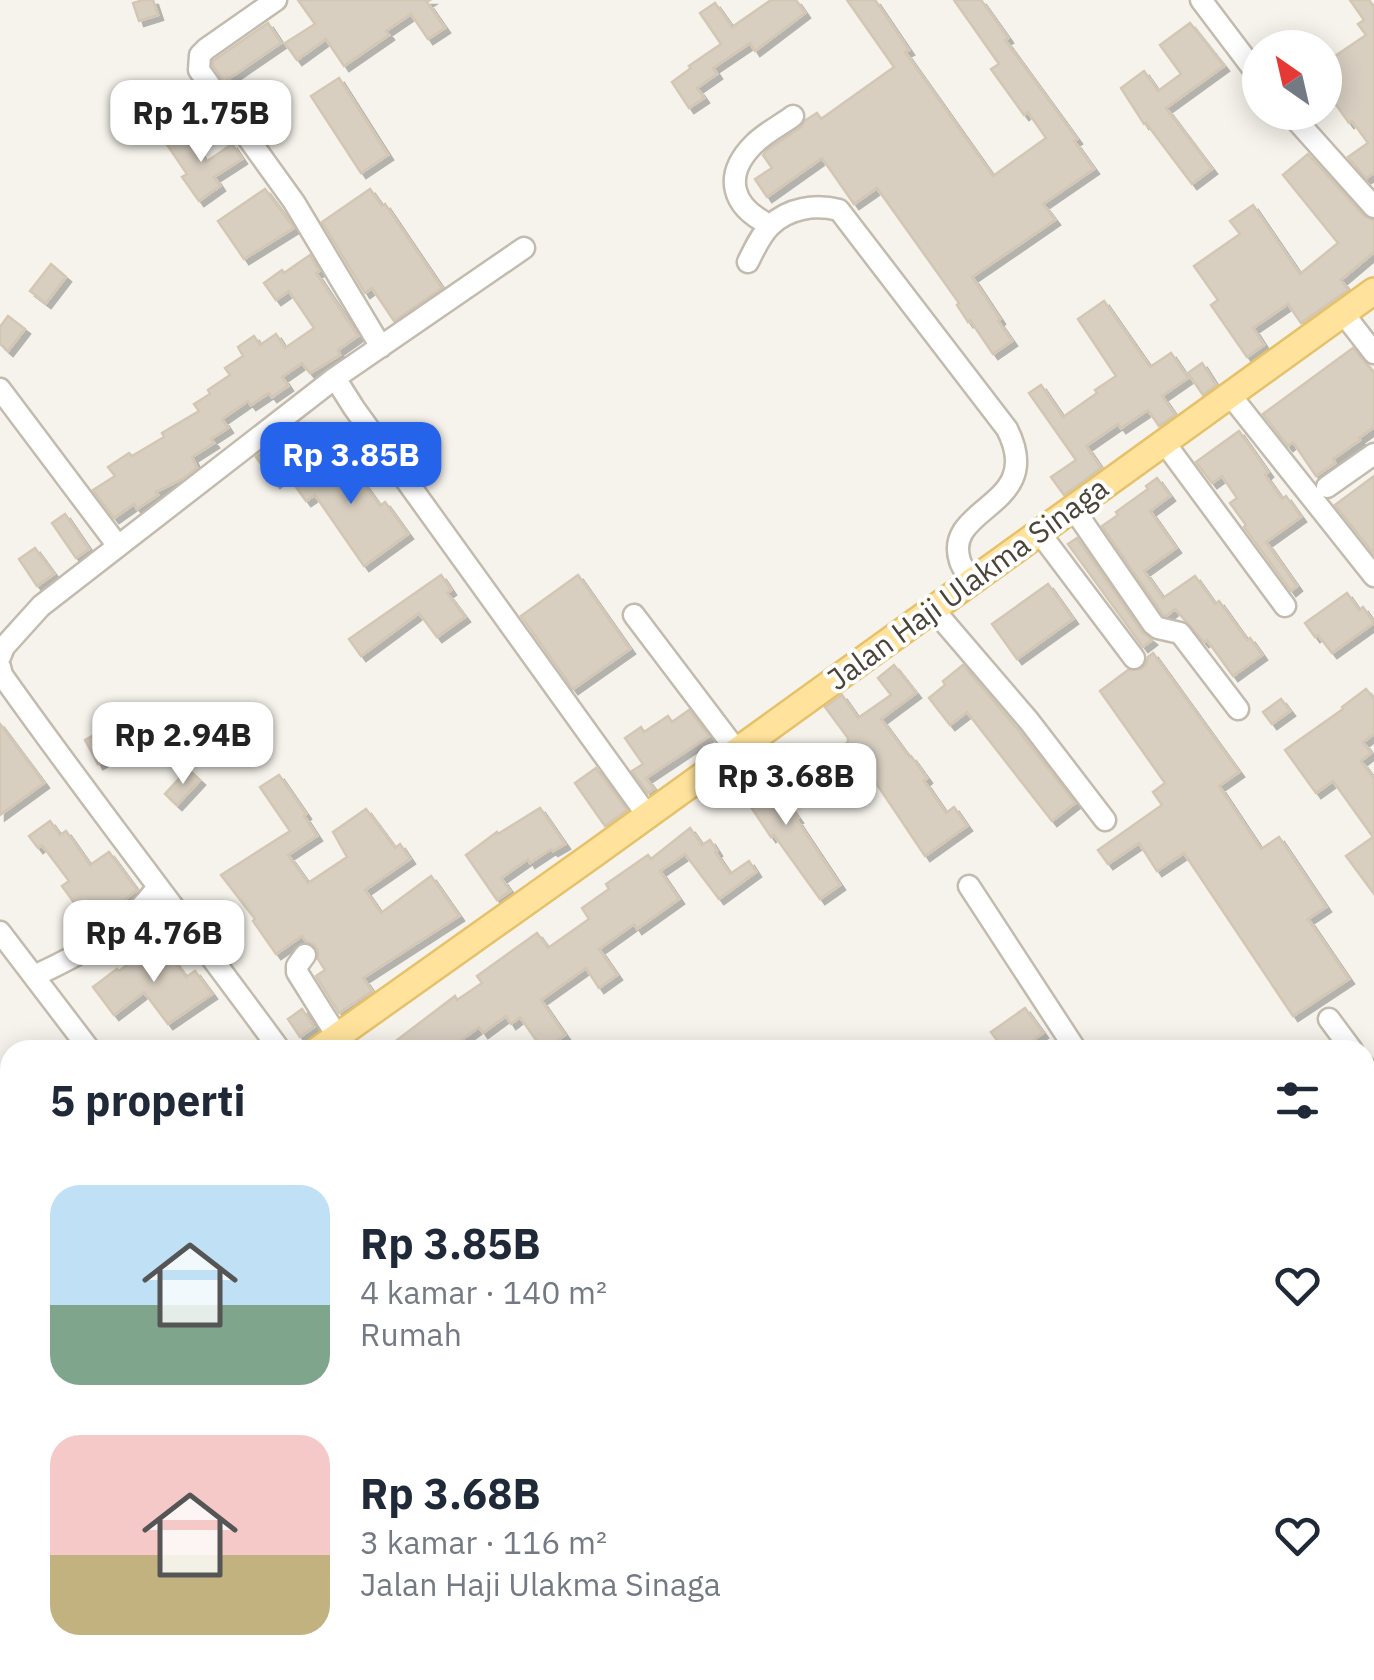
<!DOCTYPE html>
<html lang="id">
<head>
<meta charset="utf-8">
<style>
	:root { --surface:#fff; --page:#f2f2f3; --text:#1f2937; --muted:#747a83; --accent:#2563eb }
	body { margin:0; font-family:"IBM Plex Sans",sans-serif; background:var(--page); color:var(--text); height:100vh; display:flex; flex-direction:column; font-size:38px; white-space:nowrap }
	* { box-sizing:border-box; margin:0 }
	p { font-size:32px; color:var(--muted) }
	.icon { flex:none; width:55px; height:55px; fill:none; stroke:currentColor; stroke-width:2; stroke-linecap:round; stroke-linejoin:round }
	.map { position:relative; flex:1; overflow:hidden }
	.sheet { position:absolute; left:0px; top:1040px; width:1375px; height:640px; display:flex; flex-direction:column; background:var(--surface); border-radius:30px 30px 0 0; box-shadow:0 5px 25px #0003 }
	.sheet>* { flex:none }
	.needle { width:65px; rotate:326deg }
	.tools { position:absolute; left:1242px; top:30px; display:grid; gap:20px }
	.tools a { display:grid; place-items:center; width:100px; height:100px; border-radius:50%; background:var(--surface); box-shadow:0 5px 25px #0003; font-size:50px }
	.price { position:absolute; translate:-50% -85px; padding:0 22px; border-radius:20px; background:#fff; color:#222; font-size:32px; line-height:65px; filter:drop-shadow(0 2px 5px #0008) }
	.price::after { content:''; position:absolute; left:50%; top:60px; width:30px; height:22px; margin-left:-15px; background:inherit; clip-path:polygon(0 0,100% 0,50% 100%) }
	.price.current { background:var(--accent); color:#fff }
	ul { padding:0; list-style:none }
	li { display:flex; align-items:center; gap:30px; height:250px; padding:0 50px }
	li span { display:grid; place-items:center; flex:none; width:280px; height:200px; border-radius:30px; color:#555 }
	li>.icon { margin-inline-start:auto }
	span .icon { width:120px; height:120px; fill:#fffc; stroke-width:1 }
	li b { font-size:42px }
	h2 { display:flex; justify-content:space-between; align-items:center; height:120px; padding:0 50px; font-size:42px }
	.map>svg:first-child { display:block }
	.building { fill:#d8cfc1; stroke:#d3c7b4; stroke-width:2.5; filter:url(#shadow) }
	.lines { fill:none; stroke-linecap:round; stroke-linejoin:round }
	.minor-casing { stroke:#c2bbae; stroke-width:25 }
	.major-casing { stroke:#e6c16a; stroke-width:30 }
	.path { stroke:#c4b79f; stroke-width:2.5; stroke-dasharray:5 5; stroke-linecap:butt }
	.minor { stroke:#fff; stroke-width:20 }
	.major { stroke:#ffe39c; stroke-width:25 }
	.labels { text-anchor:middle; stroke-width:8; stroke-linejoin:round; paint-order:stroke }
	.street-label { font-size:30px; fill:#4b4439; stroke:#fff }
</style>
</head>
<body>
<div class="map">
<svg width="1374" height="1680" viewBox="0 0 1374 1680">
	<defs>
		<filter id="shadow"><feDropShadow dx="5" dy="5" stdDeviation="0" flood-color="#0004"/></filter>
	</defs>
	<rect width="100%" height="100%" fill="#f6f3ec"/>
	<path class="building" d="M143,0H153L158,15L139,21L133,3Z
		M298,0H430L427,2L445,28L428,39L411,14L386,31L389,35L344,66L326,39L297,60L285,43L315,24Z
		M771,0H796L805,13L755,51L750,43L713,68L717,74L697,88L704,98L689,108L672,82L691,68L689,66L721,44L700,13L715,3L732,27Z
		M847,0H875L909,50L905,52L993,176L1046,138L1028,112L1024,115L991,69L999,64L954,0H981L1008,38L1005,40L1077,139L1074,141L1094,169L1043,204L1055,220L972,277L1000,319L998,321L1012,341L993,354L970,320L968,322L957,305L959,303L877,188L854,204L822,158L767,197L755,179L772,168L763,155L767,150L801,127L806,120L817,113L821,119L894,67Z
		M1350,0H1369L1374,7V173L1366,178L1348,157L1368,143L1352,121L1349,123L1325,89V63L1366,35L1358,24L1364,20Z
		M268,23L281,43L224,82L213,66V61Z
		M1190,23L1224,66L1166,108L1212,169L1192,184L1146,123L1144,124L1121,88L1144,71L1158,91L1181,74L1160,45Z
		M339,78L388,155L361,173L311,96Z
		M153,92L167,114L148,127L133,106Z
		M185,131L206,162L232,144L242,159L214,177L220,186L199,201L182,177L187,174L166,143Z
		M1308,154L1364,216L1374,220V252L1341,280L1348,290L1301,323L1288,304L1253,328L1264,345L1247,357L1211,305L1218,300L1194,266L1240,234L1230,221L1253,205L1300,274L1338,243L1283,175Z
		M265,189L294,228L244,259L218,221Z
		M370,189L382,206L385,204L442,288L394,321L372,288L365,293L322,222Z
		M310,255L319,271L316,273L358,336L338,350L340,355L310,373L302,363L282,377L288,386L272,397L269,393L251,405L248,401L222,419L228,428L211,439L214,443L192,457L197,468L184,478L156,492L158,495L137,509L134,504L114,518L93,490L115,476L108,467L129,453L132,456L164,437L162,433L199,411L194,404L210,394L208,390L230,375L225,368L243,356L238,347L254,336L260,345L276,334L285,348L314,328L289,291L276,300L264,283L282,270L284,273Z
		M51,264L66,277L46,303L30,291Z
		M1104,301L1150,367L1171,353L1188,378L1162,396L1175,415L1159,426L1148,410L1121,428L1118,424L1086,446L1101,468L1064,495L1051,477L1076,460L1029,393L1041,385L1063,417L1097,393L1095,390L1116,376L1078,319Z
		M8,316L25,329L8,351L0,344V327Z
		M1353,348L1374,373V427L1359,438L1360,440L1333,459L1335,463L1316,476L1293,442L1288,446L1263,414Z
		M1202,363L1216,385L1203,395L1188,373Z
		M1239,431L1268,472L1265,475L1282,499L1286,496L1301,517L1266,542L1297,586L1291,591L1244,527L1246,525L1230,503L1237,498L1222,476L1212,483L1196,462Z
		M274,445L292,470L275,483L256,457Z
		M335,449L354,476L357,474L380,506L385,502L408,534L364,566L315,495L306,501L291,480Z
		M1374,476V554L1335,505Z
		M1157,478L1170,496L1150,511L1176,548L1144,571L1163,598L1195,576L1215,604L1219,601L1247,640L1250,638L1262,655L1233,676L1207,640L1204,642L1175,609L1166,616L1163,615L1102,526L1118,515L1116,512L1148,489L1146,486Z
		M65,514L89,549L76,558L52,523Z
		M1077,538L1142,632L1152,640L1143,647L1068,544Z
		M35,548L54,574L37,586L19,559Z
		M441,575L451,590L447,593L465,617L437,637L419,613L361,656L349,639Z
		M578,575L630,649L573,689L521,616Z
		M1048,584L1073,619L1017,659L992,624Z
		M1347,593L1359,610L1363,607L1374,623L1332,653L1318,635L1315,637L1305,623Z
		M1153,653L1239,772L1219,786L1261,849L1279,837L1326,907L1308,919L1349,979L1293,1016L1184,853L1157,871L1139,843L1108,864L1098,850L1162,805L1153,792L1165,783L1100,691L1128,670L1141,669L1146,664L1148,657Z
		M894,665L916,693L881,719L909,757L911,756L927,778L924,781L946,813L954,807L967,826L925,856L858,756L837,772L826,757L848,742V738L825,707L842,695L858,718L891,695L878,678Z
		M963,665L1018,730L1075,803L1052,821L967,712L950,725L929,698L945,685L943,681Z
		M1366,689L1374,699V734L1363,742L1371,753L1361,761L1374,779V894L1346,856L1373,837L1333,781L1316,793L1285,750L1343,709L1342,707Z
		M1281,699L1290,711L1272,724L1263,712Z
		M689,710L709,736L646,778L654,789L648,793L632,771L643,764L625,738L641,727L644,732L668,716L672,722Z
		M124,719L137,743L98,764L85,740Z
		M0,724L44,783L0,815Z
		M763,763L783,791L780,793L798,818L796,819L840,885L820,899L774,835L771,837L735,783Z
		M596,768L627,810L605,826L575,783Z
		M188,769L200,780L177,805L165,794Z
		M279,775L306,814L304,816L317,836L288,855L308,883L347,857L333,832L366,809L395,848L400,844L410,859L365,890L381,913L431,876L459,916L363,978L372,991L339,1013L316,976L325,970L318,959V950L314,945L306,941L302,936L276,954L253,921L255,919L221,875L290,831L260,787Z
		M540,808L565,844L553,851L551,849L530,863L528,859L501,878L510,891L497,900L466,855L497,832L498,834Z
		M50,821L60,835L66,831L90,865L109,852L137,890L91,926L62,886L69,881L42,845L38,848L29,836Z
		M690,828L702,845L710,840L717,851L715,852L730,874L749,861L756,872L719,899L685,854L660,871L679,899L637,929L634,924L599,949L617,975L599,988L586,968L541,1000L565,1035L543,1050L520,1017L511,1024L506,1016L483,1033L479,1027L448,1050H384L455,996L457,1000L482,983L477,976L537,933L548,948L589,919L582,908L609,889L606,884L648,855L651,859Z
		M159,941L186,977L195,971L212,994L168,1024L144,992L114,1015L93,987L117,969L119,971Z
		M1025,1008L1043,1033L1019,1050H1004L991,1032Z
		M302,1009L314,1027L300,1037L288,1019Z"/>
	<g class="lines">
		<defs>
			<path id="minor" d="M276,0L206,49L200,55L199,70L294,202L381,347
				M1201,0L1260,78
				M1289,112L1374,207
				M770,225C732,207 722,176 754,144C765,133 781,125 793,116
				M524,248L335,378L354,408L647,815
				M748,262C754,250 760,236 770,226C788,208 815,204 839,210L1007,429C1047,507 942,506 960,561C962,568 968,575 972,581
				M1343,313L1374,353
				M0,389L118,546
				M1231,396L1374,576
				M1164,442L1285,606
				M1327,487L1374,454
				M1073,508L1153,624L1158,628L1180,633L1238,709
				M1039,532L1134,658
				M933,609L1029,721L1105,820
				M634,615L737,751
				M0,657L4,647L41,606L335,378
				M0,667L2,675C92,802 188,924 280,1050
				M969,886L1076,1050
				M0,932L90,1050
				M305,955L297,966V972L337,1036
				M34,976C82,954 126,930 158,887
				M1329,1019L1352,1050
				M1365,1067L1374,1079
				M0,1112H10
				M1365,1212L1373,1222
				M0,1356C11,1377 3,1395 0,1417
				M1365,1485L1374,1479
				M396,1680L412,1670
				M1092,1680L1106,1670"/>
			<path id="major" d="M318,1050L594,854L1374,291
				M0,1287L10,1277"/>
		</defs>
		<use href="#minor" class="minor-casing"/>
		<use href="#major" class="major-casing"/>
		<path class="path" d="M314,1670L322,1680"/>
		<use href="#minor" class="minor"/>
		<use href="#major" class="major"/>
	</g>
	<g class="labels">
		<g class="street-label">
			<text transform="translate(968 584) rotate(-36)" y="10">Jalan Haji Ulakma Sinaga</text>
		</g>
	</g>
</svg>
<div class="tools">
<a><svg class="needle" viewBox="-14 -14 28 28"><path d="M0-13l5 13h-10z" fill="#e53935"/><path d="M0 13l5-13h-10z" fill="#747a83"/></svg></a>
</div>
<b class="price" style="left:201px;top:165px">Rp 1.75B</b>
<b class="price current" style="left:351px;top:507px">Rp 3.85B</b>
<b class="price" style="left:183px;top:787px">Rp 2.94B</b>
<b class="price" style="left:786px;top:828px">Rp 3.68B</b>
<b class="price" style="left:154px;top:985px">Rp 4.76B</b>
<section class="sheet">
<h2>5 properti<svg class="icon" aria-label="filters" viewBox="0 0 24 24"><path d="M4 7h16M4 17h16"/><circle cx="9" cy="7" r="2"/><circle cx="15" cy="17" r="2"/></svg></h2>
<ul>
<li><span style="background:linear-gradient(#bfe0f5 60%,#7fa58c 0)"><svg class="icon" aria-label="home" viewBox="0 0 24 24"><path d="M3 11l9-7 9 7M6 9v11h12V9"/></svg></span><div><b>Rp 3.85B</b><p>4 kamar · 140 m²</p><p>Rumah</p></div><svg class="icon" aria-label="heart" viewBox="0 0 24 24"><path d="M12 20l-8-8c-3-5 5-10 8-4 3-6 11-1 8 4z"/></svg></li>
<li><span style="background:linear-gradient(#f6c9c9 60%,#c2b280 0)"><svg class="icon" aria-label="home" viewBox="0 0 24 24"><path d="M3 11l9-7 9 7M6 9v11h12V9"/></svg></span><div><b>Rp 3.68B</b><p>3 kamar · 116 m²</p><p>Jalan Haji Ulakma Sinaga</p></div><svg class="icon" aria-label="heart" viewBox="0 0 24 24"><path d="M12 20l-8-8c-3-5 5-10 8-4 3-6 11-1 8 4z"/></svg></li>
</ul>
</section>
</div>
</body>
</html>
